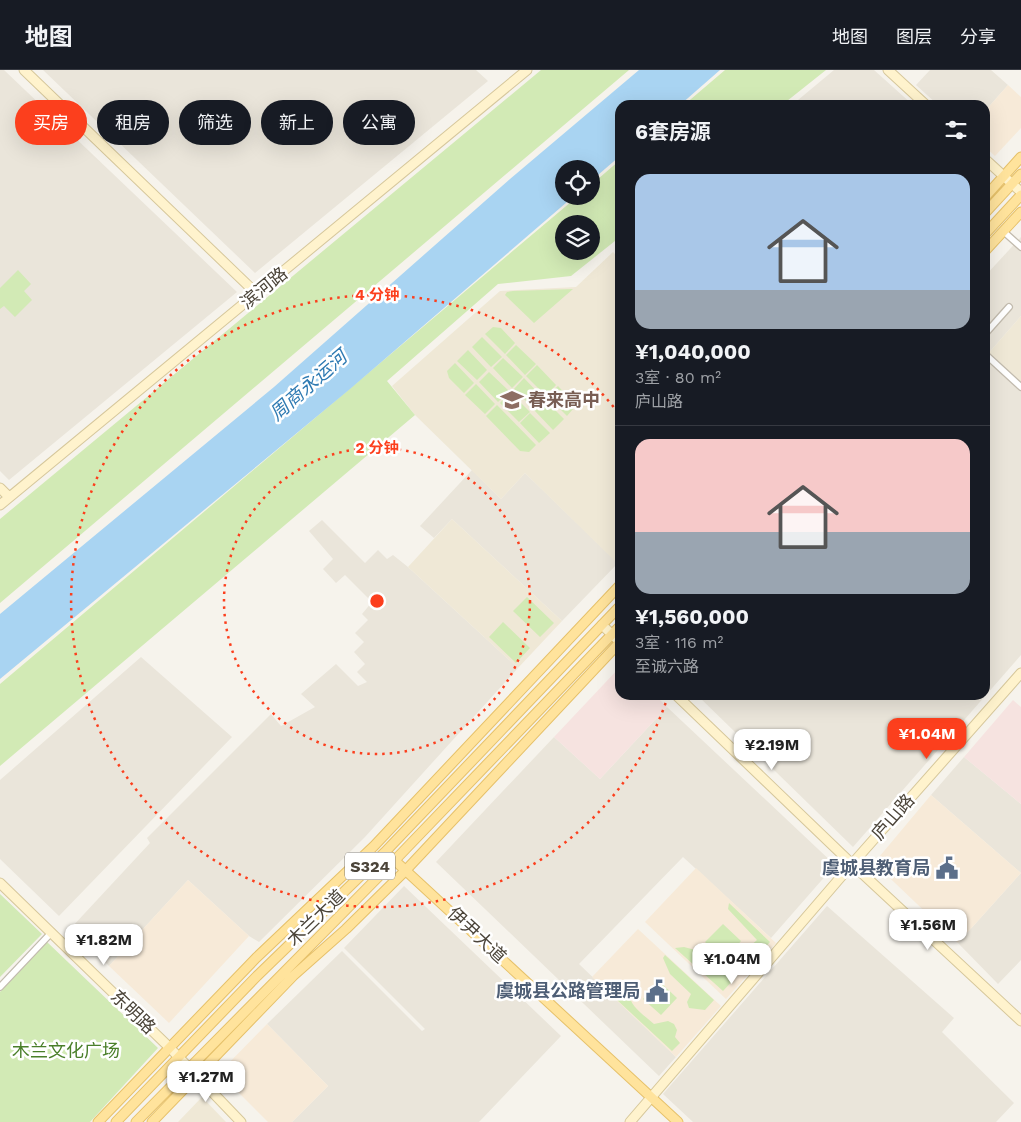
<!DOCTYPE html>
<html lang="zh">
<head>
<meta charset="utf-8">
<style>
	:root { --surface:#171b24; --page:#242831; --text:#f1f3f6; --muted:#9ea1a6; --line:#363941; --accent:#fc3f1d }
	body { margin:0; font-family:"Work Sans","Noto Sans SC",sans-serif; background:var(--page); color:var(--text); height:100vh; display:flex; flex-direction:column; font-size:19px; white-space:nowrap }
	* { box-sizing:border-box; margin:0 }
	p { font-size:16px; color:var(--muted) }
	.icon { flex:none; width:28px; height:28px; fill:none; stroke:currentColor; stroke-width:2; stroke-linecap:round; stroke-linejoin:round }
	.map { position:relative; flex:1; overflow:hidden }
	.drawer { position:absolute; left:615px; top:30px; width:375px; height:600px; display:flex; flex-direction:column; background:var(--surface); border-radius:15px; box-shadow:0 5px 20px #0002 }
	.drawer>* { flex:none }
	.top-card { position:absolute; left:15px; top:30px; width:475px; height:45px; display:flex; gap:10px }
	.tools { position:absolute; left:555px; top:90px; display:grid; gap:10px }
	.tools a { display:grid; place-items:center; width:45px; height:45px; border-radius:50%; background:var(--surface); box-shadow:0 5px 20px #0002; font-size:25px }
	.price { position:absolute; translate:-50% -42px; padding:0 11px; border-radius:10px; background:#fff; color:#222; font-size:16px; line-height:32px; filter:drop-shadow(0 1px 2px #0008) }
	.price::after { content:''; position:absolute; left:50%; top:30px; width:15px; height:11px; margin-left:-8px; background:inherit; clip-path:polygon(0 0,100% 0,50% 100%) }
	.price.selected { background:var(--accent); color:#fff }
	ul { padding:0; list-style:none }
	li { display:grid; align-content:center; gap:10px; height:265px; padding:0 20px }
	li+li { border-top:1px solid var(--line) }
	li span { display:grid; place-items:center; height:155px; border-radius:15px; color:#555 }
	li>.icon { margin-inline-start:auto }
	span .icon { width:90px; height:90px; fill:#fffc; stroke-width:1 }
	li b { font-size:21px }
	h2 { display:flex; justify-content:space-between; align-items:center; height:60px; padding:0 20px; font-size:21px }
	.pill { padding:0 18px; border-radius:22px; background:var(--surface); box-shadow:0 5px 20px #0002; font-size:18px; line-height:45px }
	.pill.selected { background:var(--accent); color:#fff }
	header { display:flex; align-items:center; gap:30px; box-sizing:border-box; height:70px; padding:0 25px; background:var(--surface); border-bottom:1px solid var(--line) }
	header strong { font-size:24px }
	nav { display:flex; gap:28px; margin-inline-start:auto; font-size:18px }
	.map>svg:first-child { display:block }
	.residential { fill:#eae5da }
	.commercial { fill:#f7ead8 }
	.education { fill:#efe8d6 }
	.medical { fill:#f6e3e0 }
	.green { fill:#d2eab5; fill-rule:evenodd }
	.water { fill:#a9d4f2 }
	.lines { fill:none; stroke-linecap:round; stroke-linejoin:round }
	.street-casing { stroke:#c2bbae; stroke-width:8 }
	.secondary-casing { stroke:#d6c79b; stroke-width:11 }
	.primary-casing { stroke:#e6c16a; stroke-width:11 }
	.street { stroke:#fff; stroke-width:5.5 }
	.secondary { stroke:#fff3cd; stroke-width:9 }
	.primary { stroke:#ffe39c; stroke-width:9 }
	.ring { fill:none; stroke:#fc3f1d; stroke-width:2.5; stroke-dasharray:2.5 5 }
	.labels { text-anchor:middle; stroke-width:5; stroke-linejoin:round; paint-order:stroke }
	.shield { fill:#fff; stroke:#817c74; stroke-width:1 }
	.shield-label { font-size:16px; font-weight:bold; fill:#4b4439 }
	.street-label { font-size:18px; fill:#4b4439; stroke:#fff }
	.education-label { font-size:18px; font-weight:bold; fill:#785e54; stroke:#fff; text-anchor:start }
	.service-label { font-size:18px; font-weight:bold; fill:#4e5e75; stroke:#fff; text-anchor:end }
	.park-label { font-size:18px; fill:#4a7f2a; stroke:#fff }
	.water-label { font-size:19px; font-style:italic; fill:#2e7ab2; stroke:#fff }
	.centre { fill:#fc3f1d; stroke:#fff; stroke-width:2.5 }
	.ring-label { font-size:15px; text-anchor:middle; font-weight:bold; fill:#fc3f1d; stroke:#fff; stroke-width:5; stroke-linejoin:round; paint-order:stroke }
</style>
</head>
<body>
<header>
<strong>地图</strong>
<nav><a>地图</a><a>图层</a><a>分享</a></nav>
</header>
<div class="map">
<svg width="1021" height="1052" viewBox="0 0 1021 1052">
	<rect width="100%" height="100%" fill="#f6f3ec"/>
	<path class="residential" d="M0,0H4L237,222L9,410L0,401Z
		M43,0H476L488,11L255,203Z
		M834,0H874L913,35H792Z
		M930,0H991L1008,15L985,41V35H938L916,15Z
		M1021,167V246L987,285L1021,316V585L853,777L697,625H985V206Z
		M472,400L501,429L525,403L618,493L562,551L452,449L434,468L420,456Z
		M322,450L365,493L378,480L387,489L393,485L408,497L518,598L365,767L259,872L249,866L188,810L109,896L71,858L150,773L147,768L271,644L281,656L315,637L301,624L336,594L358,616L367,612L357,602L365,594L354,582L364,572L355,563L368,550L362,544L372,532L345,505L336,513L323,499L333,489L309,461Z
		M141,587L232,667L59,846L0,789V710Z
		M667,637L835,795L771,868L683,787L579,894L676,987L659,1006L436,792L554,667L600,709Z
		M964,687L1021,734V803L931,725Z
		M1021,803V890L998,914L958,873Z
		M404,816L561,966L479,1052H292L328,1016L267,954L342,881L422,961L425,959L344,878Z
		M827,836L954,948L942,962L1014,1033L996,1052H693L663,1024Z"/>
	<path class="commercial" d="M1008,15L1021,27V58L995,86L985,77V41Z
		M931,725L1021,803L958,873L874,793Z
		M696,798L776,873L726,929L645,852Z
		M188,810L249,866L169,953L109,896Z
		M638,859L721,936L676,987L592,907Z
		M267,954L328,1016L292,1052H268L219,1003Z"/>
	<path class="education" d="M613,182L620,189V490L617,493L525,403L501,429L415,345L392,316L500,221L576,217Z
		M1021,246V316L987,285Z
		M452,449L562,551L518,598L408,497Z
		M202,1027L226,1052H178Z"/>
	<path class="medical" d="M620,597V625H655L667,637L600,709L554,667Z
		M1013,630L1021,637V734L964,687Z"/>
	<path class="green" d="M541,0H629L0,533V449Z
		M725,0H826L782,35H684Z
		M620,90V167L571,206L498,214L387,311L415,345L0,696V614L578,126H591V115ZM564,154H591V181H564Z
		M18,200L31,214L24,221L32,230L15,247L4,236L0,239V218Z
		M573,219L534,253L505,225L507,222L513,221Z
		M493,257L501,258L515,273L505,284L485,264Z
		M482,267L502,287L491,297L472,277Z
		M516,275L536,294L525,305L506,285Z
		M468,280L487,300L477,310L457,291Z
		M503,288L523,307L512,318L493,298Z
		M455,293L474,313L464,323L449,308L447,301Z
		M537,295L556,315L546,326L526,306Z
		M489,302L509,321L498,332L479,312Z
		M524,308L543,328L533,338L514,319Z
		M476,314L495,334L485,344L465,325Z
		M558,316L571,330L573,339L567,346L547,326Z
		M510,322L530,342L519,352L500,333Z
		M544,329L564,349L553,360L534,340Z
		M497,335L536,375L529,382L520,381L486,346Z
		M530,343L550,363L539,373L520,353Z
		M527,527L554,553L540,567L513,541Z
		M503,552L530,578L516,593L489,567Z
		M0,824L42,864L0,907Z
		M729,833L770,872L758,885L750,882L749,877L757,870L728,839Z
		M723,854L741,871L724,890L705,872Z
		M47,872L158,978L90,1052H0V922Z
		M684,877L699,881L723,902L729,900L737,906L723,921L675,878Z
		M665,885L714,930L705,940L689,938L687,932L691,924L670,904L663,888Z
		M660,912L677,928L661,945L643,929Z
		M627,919H629C628,936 642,943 654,954L668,951L674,954L677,960L675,967L680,973L672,981L617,930Z"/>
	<path class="water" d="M639,0H720L680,35H620V86L591,111V99H564V126H574L350,319L0,609V544L274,317L510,109Z"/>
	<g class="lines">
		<defs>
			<path id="street" d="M1003,161L1021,177
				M985,264L1009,237
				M985,284L1021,317
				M0,917L52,862"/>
			<path id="secondary" d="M24,0L257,224
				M888,0L926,35
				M985,89L1021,122
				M0,418L9,427
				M0,435L527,0
				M602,555L620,572
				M676,625L852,794L1021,951
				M0,813L169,977L241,1052
				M630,1052L852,794L1021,603"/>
			<path id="primary" d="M985,127L1021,87
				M985,143L1021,104
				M985,164L1021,125
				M985,181L1021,142
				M391,787L678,1052
				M98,1052L256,888L374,776L620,515
				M116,1052L257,906L385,782L620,536
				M136,1052L395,790L620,556
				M152,1052L293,906L346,859L406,800L620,572"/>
		</defs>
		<use href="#street" class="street-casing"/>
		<use href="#secondary" class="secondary-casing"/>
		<use href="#primary" class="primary-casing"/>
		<use href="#street" class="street"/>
		<use href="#secondary" class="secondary"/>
		<use href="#primary" class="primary"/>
	</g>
	<g class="ring">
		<circle cx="377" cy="531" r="153"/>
		<path d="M668 626A306 306 0 1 1 620 345"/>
	</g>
	<defs>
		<symbol id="school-bare" viewBox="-9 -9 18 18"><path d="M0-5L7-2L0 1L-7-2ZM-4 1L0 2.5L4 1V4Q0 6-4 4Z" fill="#8d6e63" stroke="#fff" stroke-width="2.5" paint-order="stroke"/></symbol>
		<symbol id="civic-bare" viewBox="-9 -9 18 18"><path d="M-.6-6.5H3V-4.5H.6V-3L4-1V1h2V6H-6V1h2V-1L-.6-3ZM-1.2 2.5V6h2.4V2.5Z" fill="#5c6f8a" stroke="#fff" stroke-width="2.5" paint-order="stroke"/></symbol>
	</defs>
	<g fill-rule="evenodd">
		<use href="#school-bare" x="496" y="314" width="32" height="32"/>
		<use href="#civic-bare" x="931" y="782" width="32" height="32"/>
		<use href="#civic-bare" x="641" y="905" width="32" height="32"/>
	</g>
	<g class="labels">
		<rect class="shield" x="345" y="782.5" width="50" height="27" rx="4"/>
		<g class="shield-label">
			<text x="370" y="802">S324</text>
		</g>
		<g class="street-label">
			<text transform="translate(264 218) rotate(-39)" y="6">滨河路</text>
			<text transform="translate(893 747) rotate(-49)" y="6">庐山路</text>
			<text transform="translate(316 848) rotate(-44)" y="6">木兰大道</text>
			<text transform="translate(477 865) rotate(43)" y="6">伊尹大道</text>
			<text transform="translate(133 942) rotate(44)" y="6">东明路</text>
		</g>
		<g class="education-label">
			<text x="528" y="336">春来高中</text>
		</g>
		<g class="service-label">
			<text x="930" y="804">虞城县教育局</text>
			<text x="640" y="927">虞城县公路管理局</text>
		</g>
		<g class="park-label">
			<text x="66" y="987">木兰文化广场</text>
		</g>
		<g class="water-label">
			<text transform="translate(308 315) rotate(-41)" y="7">周商永运河</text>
		</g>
	</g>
	<circle cx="377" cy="531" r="8" class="centre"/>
	<g class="ring-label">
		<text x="377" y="230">4 分钟</text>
		<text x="377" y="383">2 分钟</text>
	</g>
</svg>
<div class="tools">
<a><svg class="icon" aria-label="locate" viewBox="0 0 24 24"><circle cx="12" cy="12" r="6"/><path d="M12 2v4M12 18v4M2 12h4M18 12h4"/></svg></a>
<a><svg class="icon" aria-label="layers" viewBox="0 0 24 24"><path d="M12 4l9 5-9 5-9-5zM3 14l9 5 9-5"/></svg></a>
</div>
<b class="price selected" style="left:927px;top:690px">¥1.04M</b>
<b class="price" style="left:772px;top:701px">¥2.19M</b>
<b class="price" style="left:928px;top:881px">¥1.56M</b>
<b class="price" style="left:104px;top:896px">¥1.82M</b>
<b class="price" style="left:732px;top:915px">¥1.04M</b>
<b class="price" style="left:206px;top:1033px">¥1.27M</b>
<div class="top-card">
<a class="pill selected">买房</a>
<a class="pill">租房</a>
<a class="pill">筛选</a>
<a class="pill">新上</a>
<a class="pill">公寓</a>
</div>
<section class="drawer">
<h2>6套房源<svg class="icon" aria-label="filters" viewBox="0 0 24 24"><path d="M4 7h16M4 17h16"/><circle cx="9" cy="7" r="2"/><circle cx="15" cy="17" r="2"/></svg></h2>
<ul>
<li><span style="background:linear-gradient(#a9c7e8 75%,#9aa5b1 0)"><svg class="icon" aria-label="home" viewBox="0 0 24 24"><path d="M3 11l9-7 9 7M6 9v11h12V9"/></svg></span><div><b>¥1,040,000</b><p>3室 · 80 m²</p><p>庐山路</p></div></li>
<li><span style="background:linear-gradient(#f6c9c9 60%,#9aa5b1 0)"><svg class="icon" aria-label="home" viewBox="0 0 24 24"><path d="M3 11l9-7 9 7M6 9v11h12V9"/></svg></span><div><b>¥1,560,000</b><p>3室 · 116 m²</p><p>至诚六路</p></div></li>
</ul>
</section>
</div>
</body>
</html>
